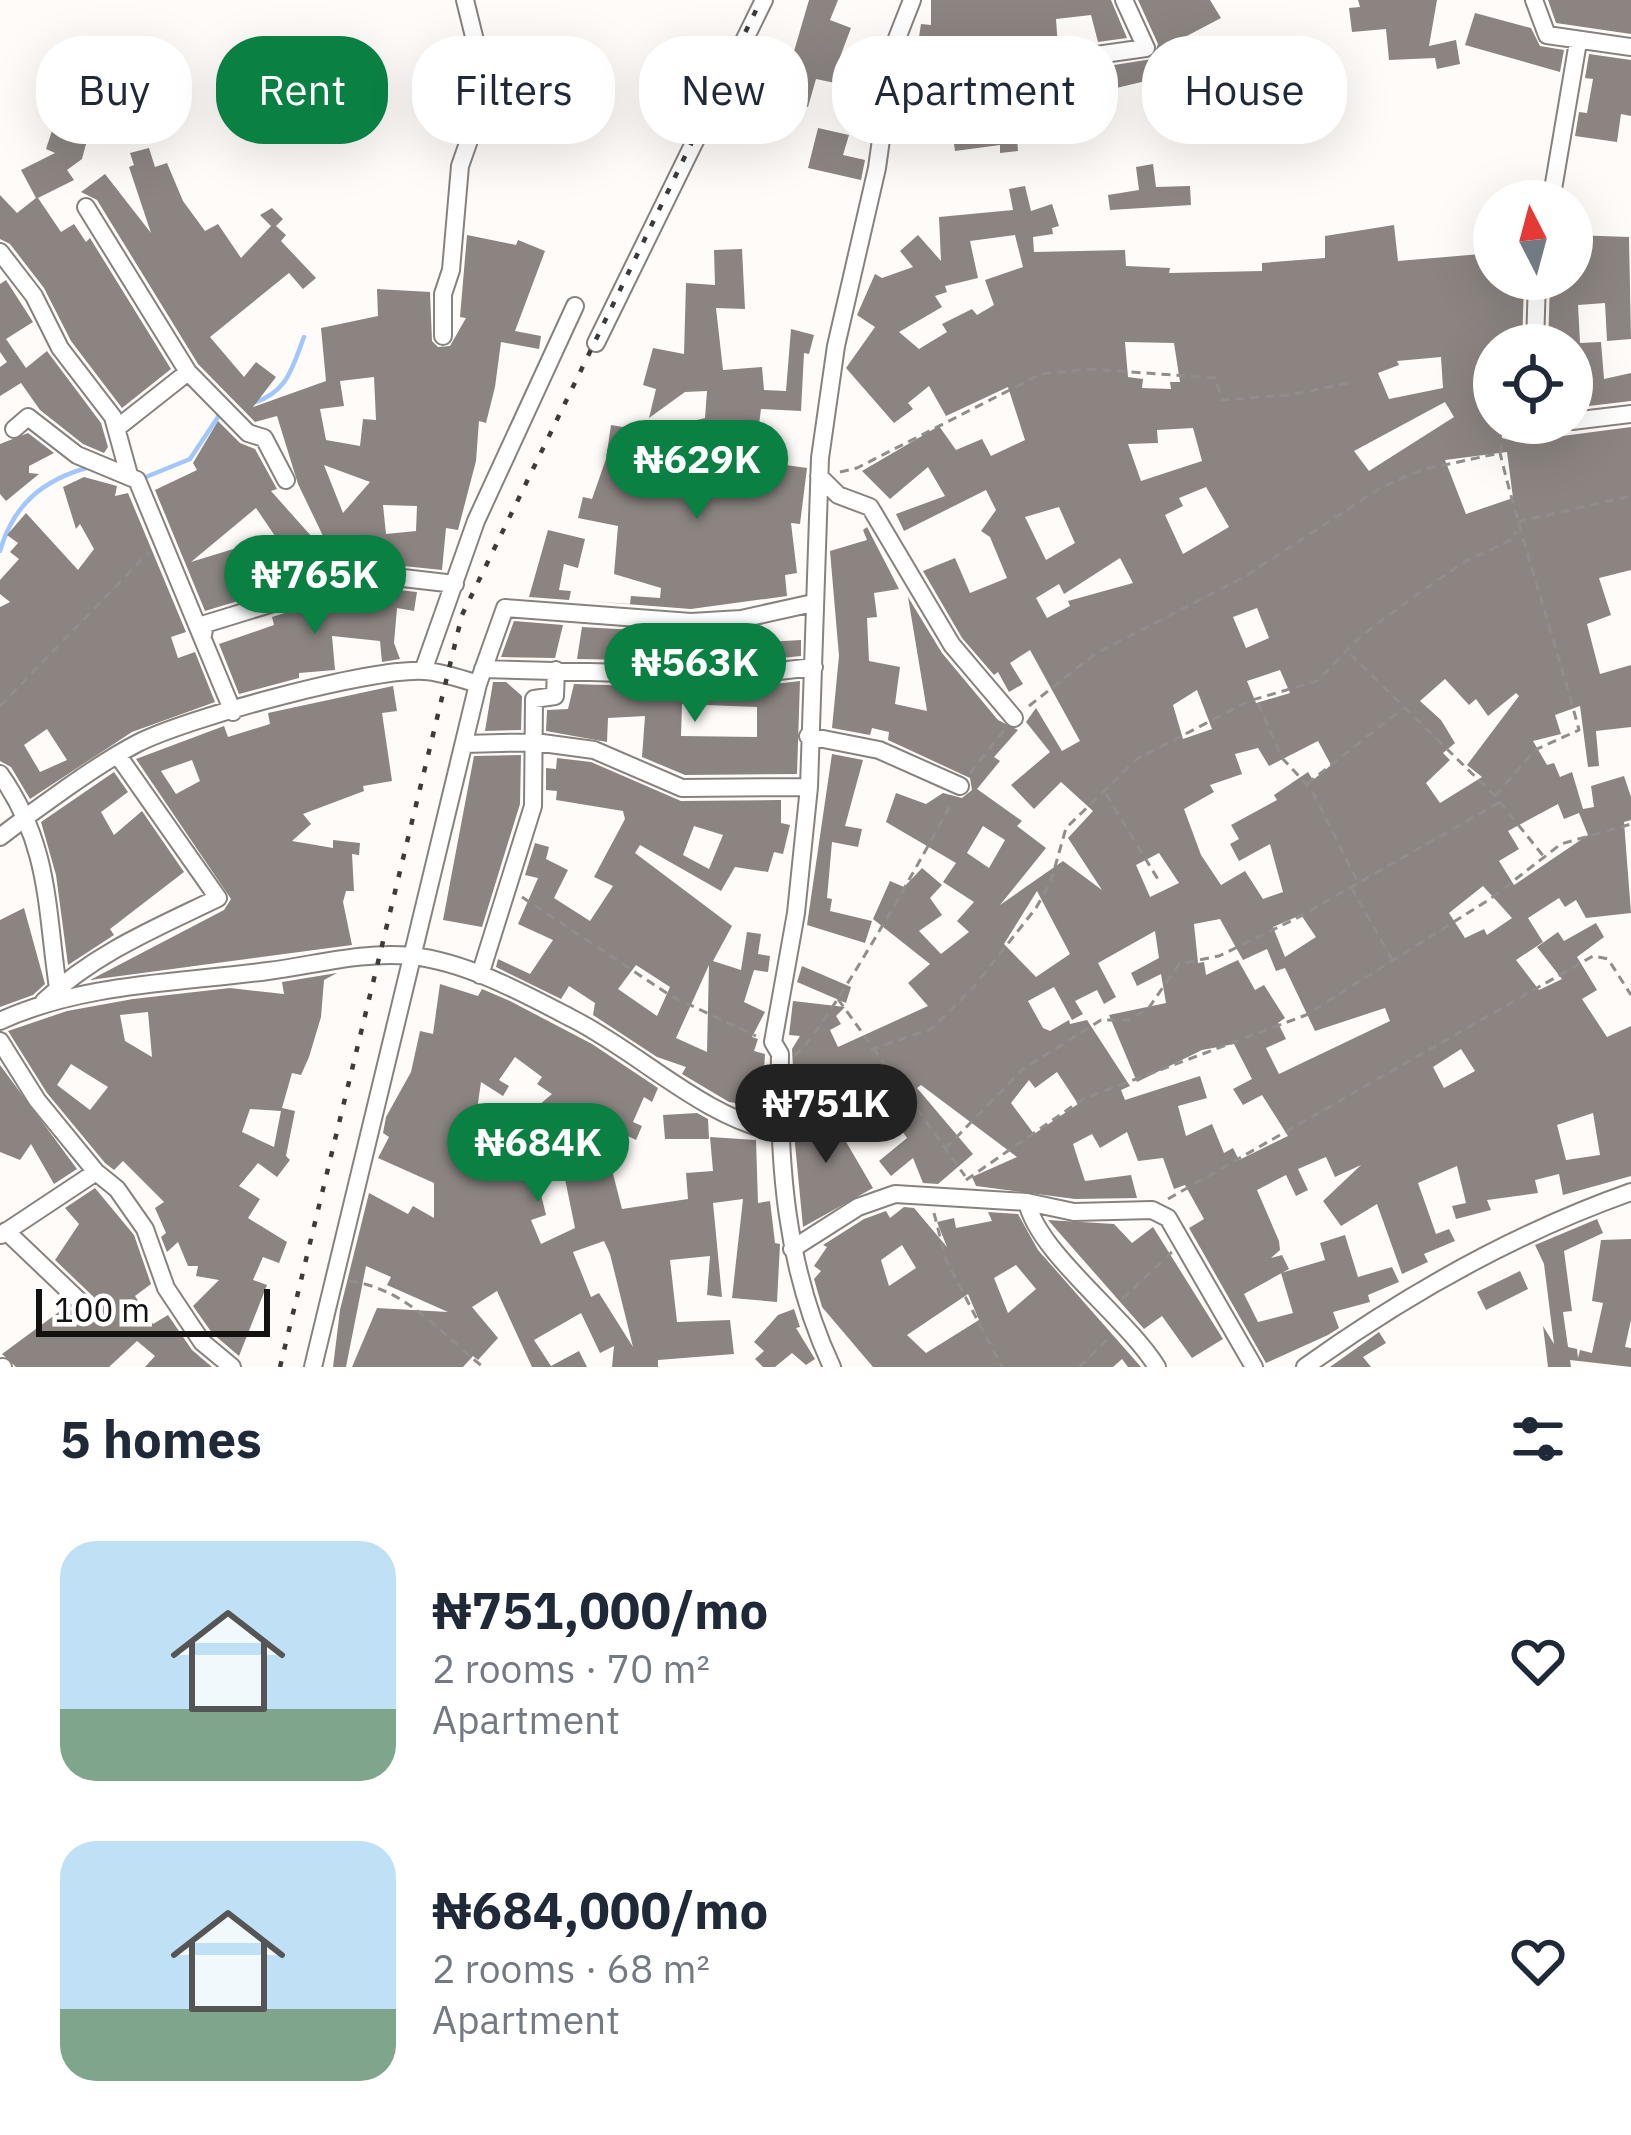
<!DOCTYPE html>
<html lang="en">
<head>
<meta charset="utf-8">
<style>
	:root { --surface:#fff; --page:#f2f2f3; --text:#1f2937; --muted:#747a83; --accent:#0b8043 }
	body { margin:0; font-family:"IBM Plex Sans",sans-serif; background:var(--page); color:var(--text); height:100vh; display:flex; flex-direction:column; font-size:45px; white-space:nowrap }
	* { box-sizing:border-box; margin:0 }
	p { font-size:39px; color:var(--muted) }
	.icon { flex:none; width:66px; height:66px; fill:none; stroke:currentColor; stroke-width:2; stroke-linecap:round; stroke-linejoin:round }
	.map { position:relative; height:1367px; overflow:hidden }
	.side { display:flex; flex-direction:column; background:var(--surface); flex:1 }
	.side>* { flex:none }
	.guide { position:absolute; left:36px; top:36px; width:1560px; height:108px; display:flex; gap:24px }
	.needle { width:78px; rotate:354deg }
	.fabs { position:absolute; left:1473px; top:180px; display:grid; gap:24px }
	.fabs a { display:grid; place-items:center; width:120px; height:120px; border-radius:50%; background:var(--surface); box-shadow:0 12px 48px #0002; font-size:60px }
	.scale { position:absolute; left:36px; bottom:30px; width:234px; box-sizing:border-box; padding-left:12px; border:6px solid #141211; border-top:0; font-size:33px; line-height:42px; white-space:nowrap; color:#141211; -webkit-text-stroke:9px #fff; paint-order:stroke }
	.price { position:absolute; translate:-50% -102px; padding:0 27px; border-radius:42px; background:var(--accent); color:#fff; font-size:39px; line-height:78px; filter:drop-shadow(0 3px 6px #0008) }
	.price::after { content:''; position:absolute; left:50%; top:72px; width:36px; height:27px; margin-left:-18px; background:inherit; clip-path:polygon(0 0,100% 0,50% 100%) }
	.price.on { background:#222; color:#fff }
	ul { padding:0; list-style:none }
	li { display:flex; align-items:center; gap:36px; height:300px; padding:0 60px }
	li span { display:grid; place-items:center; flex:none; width:336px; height:240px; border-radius:36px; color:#555 }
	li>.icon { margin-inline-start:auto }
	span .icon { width:144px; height:144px; fill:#fffc; stroke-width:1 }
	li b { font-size:51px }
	h2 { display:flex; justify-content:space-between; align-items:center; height:144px; padding:0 60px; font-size:51px }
	.pill { padding:0 42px; border-radius:48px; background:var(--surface); box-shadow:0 12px 48px #0002; font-size:42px; line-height:108px }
	.pill.on { background:var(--accent); color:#fff }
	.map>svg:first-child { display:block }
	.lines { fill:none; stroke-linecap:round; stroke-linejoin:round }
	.stream { stroke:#a2c7fd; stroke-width:4.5 }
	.building { fill:#8b8481; fill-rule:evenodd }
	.minor-casing { stroke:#88827e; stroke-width:20 }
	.path { stroke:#908d8b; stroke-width:3; stroke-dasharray:9 6; stroke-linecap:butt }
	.minor { stroke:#fff; stroke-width:16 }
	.rail { stroke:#3d3b39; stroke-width:4.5; stroke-dasharray:6 12; stroke-linecap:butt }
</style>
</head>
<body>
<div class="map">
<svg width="1631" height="1367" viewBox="0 0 1631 1367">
	<rect width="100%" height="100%" fill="#fffbf8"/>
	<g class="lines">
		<path class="stream" d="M253,403C288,392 292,368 304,337
			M141,479L190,459L220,414
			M0,551C13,506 41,480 90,467"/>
	</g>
	<path class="building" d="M809,0H838L830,20L851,28L837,65L878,72L874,101L838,95L840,84L816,79L808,107L780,99Z
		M931,0H1111L1127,38L1098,42L1091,15L1056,19L1058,48L966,55L967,42L919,37L921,24L931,25Z
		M1138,0H1210L1221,18L1183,38L1202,76L1182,87L1175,74L1087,95L1093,125L1070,130L1065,105L1015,112L1018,151L1000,153V145L955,151L953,136L990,139L992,129L955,120L954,103L918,99L915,109L898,106L908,68L963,81L1023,78V87L1058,82L1057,74L1152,59L1158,44Z
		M1358,0H1437L1429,46L1456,40L1460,64L1437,69L1435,58L1389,60L1386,29L1352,32L1349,8L1360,7Z
		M1548,0H1631V34L1556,23Z
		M1475,13L1531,28L1540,46L1564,50L1560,72L1465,45Z
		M1589,54L1631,60V116L1621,114L1617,142L1575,136L1579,112L1587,113L1593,79L1585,78Z
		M62,100L80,109L70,127L89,133L82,159L67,170L74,180L38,198L61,232L74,224L86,242L90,238L171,369L122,408L71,341L44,288L10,244L0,239V195L17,213L36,198L21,170L55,153L46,149Z
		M818,128L849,135L843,155L865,160L861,180L808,168Z
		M149,148L155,167L167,163L183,201L205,231L218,224L241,258L271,226L260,215L272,208L283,219L276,226L286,235L281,241L316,278L303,289L289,273L210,337L244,377L256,362L276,377L253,407L326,381L321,328L378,316L377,289L430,292L432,341L438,347L450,346L466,318L460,317L467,235L516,245L518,240L545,251L515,331L541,336L539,349L501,342L495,387L486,423L479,421L476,461L458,530L446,528L442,570L365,562L205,611L155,490L197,470L193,463L218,421L240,443L255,449L277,489L271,491L337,565L298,484L277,416L255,422L198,364L97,200L81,192L105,174L151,233L129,167L134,165L130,153ZM374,377L376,420L363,419L360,446L326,440L320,409L344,406L340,381ZM324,465L370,482L343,513ZM383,505L417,506L416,531L386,534ZM256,508L275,536L191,562Z
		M1153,164L1156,187L1190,186L1191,205L1110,210L1108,195L1139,190L1136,167Z
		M1025,186L1031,211L1052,204L1059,226L1052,228L1053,234L1033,237L1034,252L1125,250L1126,266L1170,268L1169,273L1262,271V263L1325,258V236L1394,225L1398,261L1481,254L1485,212L1494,213V284H1524L1522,345H1494V423H1501L1502,438L1517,442L1631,427V570L1599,578L1611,615L1587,624L1600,674L1631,665V727L1596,731L1599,766L1588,767L1580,706L1555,715L1561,734L1533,741L1547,765L1554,763L1560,777L1572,772L1583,809L1594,807L1591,786L1624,776L1631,797V820L1624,822L1631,913L1586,918L1576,900L1565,907L1559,898L1528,918L1543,942L1516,960L1539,990L1562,979L1537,947L1558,932L1564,941L1596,923L1604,937L1577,957L1597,990L1582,999L1607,1037L1631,1026V1176L1563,1195L1559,1174L1535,1180L1538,1193L1487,1200L1491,1210L1456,1219L1452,1206L1466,1203L1457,1166L1418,1183L1436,1234L1449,1229L1455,1241L1424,1254L1428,1262L1402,1274L1377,1204L1341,1226L1323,1201L1361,1165L1335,1177L1326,1157L1298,1169L1308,1190L1296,1196L1286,1175L1257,1190L1279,1241L1280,1250L1271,1258L1282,1255L1289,1269L1244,1294L1258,1322L1293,1313L1281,1273L1325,1260L1320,1243L1345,1235L1358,1277L1392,1267L1399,1282L1368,1295L1370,1302L1333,1312L1339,1328L1328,1335L1266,1363L1189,1228L1204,1219L1185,1185L1174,1189L1163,1158L1138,1161L1127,1132L1100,1148L1092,1134L1073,1144L1085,1181L1131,1175L1137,1198L1075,1199L976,1186L972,1177L1017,1157L921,1085L917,1088L973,1154L938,1184L923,1183L913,1158L891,1176L879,1161L907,1138L880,1100L865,1087L842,1105L813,1066L793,1069L792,1049L800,1036L789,1035L793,1001L845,1007L836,1016L841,1024L830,1030L838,1047L928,1006L908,983L930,964L873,919L890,881L904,887L922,868L942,885L930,898L942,915L919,931L941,954L969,932L957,921L974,902L943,882L956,863L886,822L896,793L926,804L943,793L962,798L972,790L970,778L888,740L889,732L872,728L870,735L832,728L839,656L830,551L867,540L863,530L867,527L899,589L874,593L877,617L867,618L869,661L900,667L895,704L927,711L908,597L942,653L998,720L1018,730L994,757L1000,761L977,789L1022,821L1017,826L1046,848L1000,905L1063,861L1102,890L1068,838L1093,811L1061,782L1034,809L1011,785L1050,752L1026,722L1036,708L1062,751L1080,741L1030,650L1010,663L1023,684L1009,692L998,672L994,675L962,638L923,571L955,558L970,593L1007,578L990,537L981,531L996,510L986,490L904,531L896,514L945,496L928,467L890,499L862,471L939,426L956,450L982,439L991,456L1025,440L1008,387L946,416L929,386L908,403L913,409L894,423L846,368L875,327L857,315L875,274L882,278L913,267L900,251L918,235L941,261L939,217L1013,210L1009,189ZM1015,235L1023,267L985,280L994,305L977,315L972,309L942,324L947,332L919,349L899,332L942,307L935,296L947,292L945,286L978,278L970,241ZM1125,342L1174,343L1180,382H1170L1171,389L1142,388L1143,379L1128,377ZM1441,357L1443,388L1389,399L1378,373L1399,365L1397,361ZM1445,402L1454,417L1369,471L1354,451ZM1193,428L1202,461L1141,481L1128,444L1158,443L1157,430ZM1507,452L1513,498L1466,514L1445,460ZM1206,487L1229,527L1183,554L1165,515L1183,506L1179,498ZM1059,507L1075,543L1046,560L1025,517ZM1120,558L1133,583L1068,601L1070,606L1047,618L1036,598L1059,584L1064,594ZM1257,608L1269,638L1246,648L1233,617ZM1280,670L1290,693L1256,703L1247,681ZM1445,679L1469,705L1476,699L1488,716L1516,693L1519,696L1467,765L1482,777L1440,803L1426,783L1450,760L1443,753L1455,743L1441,720L1420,701ZM1197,690L1212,729L1183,739L1173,705ZM1318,741L1331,765L1313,780L1308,772L1274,795L1277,800L1231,825L1239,839L1230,844L1239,861L1270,844L1283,892L1263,899L1245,871L1221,885L1201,855L1184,809L1214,792L1210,785L1242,774L1235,754L1258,748L1269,766ZM1558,804L1564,819L1579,813L1588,835L1514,885L1499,861L1519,849L1508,831ZM983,826L1005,840L989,868L967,853ZM1159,853L1179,883L1150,897L1136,865ZM1483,886L1512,918L1487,935L1484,929L1465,938L1449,913ZM1037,891L1070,954L1036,977L1004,944ZM1301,915L1316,937L1285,957L1273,927ZM1220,919L1243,960L1267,949L1276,971L1285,968L1315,1031L1385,1008L1390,1021L1279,1074L1266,1048L1286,1039L1278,1023L1285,1018L1264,985L1255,990L1238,960L1206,975L1204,962L1198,963L1194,924ZM1155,931L1159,958L1131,973L1137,986L1161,974L1166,1003L1109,1015L1137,1082L1202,1050L1234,1044L1252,1079L1233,1089L1243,1105L1262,1095L1288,1136L1239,1160L1233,1148L1224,1153L1212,1124L1186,1136L1178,1106L1207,1098L1200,1076L1125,1100L1121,1090L1130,1086L1087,1020L1070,1024L1069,1020L1050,1031L1043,1028L1028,1001L1054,987L1072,1020L1083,1014L1075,1001L1097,990L1104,1004L1116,997L1098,963ZM1461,1049L1475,1071L1444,1088L1433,1067ZM1057,1072L1078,1104L1034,1134L1011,1103L1029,1080L1035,1088ZM1593,1113L1600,1155L1566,1160L1557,1125Z
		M1572,235L1629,237L1631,339L1607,341L1605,303L1578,305L1580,343L1601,342L1604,379L1631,373V401L1572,408V345H1548L1550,283L1572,280Z
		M742,249L745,309L716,308L723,370L762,367L764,390L786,391L791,329L814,335L809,354L804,353L801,411L761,409L757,441L661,429L705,418L707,391L685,392L649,418L656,389L643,385L653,348L684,354L686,283L715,285L714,250Z
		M6,280L33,322L6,339L26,368L47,351L101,423L108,447L104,453L83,444L40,410L21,383L0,396V367L7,362L0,352V284Z
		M611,425L653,432L651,443L763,468L764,462L807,468L800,524L791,523L797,573L785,575L787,596L691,609L587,601L630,604L631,596L660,598L661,588L614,574L618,526L578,518L583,497L592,499L606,459Z
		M28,433L54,453L29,466V473L39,474L6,501L0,494V444Z
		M84,477L117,486L115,496L128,493L186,632L171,637L178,658L195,652L215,702L132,732L30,799L11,767L0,761V607L10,602L0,594V580L19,559L10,552L18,543L7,535L26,513L78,570L94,549L80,524L76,529L63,487ZM47,729L67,760L40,772L24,745Z
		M548,530L585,539L578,568L564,564L559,590L571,591L569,600L529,597Z
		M369,587L417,592L414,611L397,608L394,643L400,659L382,662L380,641L332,636L335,670L299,673V678L239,694L219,644L274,625L272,617Z
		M514,621L563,625L555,658L501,657Z
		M582,627L705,634L706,644L749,630L751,643L801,640V656L733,663L654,661V655L631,660L577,659Z
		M800,681L797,774L685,775L642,757L645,716L608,718L607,742L546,731L547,710L568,709L574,684L734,689ZM682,704L757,707V737L681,736Z
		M493,682H506L522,696L521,730L485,731Z
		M393,686L397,711L382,713L392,781L363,786L364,791L303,814L311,824L292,841L333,848V840L360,843L359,855L352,854L354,891H346L343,902L352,945L90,980L224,910L231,899L136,759L224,726L228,737L270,724L268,713ZM192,760L200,781L176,794L161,771Z
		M832,754L863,760L845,826L862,829L858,847L832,842L827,898L832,899L830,911L872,921L865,943L807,925Z
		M521,755L520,804L482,927L443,920L474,756Z
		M557,758L591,762L681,801L781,800V823L790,825L783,854L774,852L768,872L735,867L721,891L640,845L635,853L732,926L713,961L741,970L747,932L761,934L758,954L770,956L768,972L754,970L744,1002L765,1012L752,1037L758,1039L754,1051L765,1054L764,1071L756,1070L753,1106L729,1102L682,1074L686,1067L657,1057L593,1015L595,1003L569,986L561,999L496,967L498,959L530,974L553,940L518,924L538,878L525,875L535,843L549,847L546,859L568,870L554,898L590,921L613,886L594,877L625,819L623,811L556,800L557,791L546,790V768L556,769ZM694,826L723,835L709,869L683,855ZM636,965L670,987L657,1016L618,989ZM709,965L707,1052L676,1038Z
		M114,772L128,792L101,812L114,835L142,811L184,872L110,929L114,935L68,965L56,875L41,822Z
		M24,908L45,984L33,995L0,1007V920Z
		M802,966L851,987L846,1003L797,982Z
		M337,973L324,980L321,1017L309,1057L301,1075L292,1073L282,1108L295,1111L286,1156L290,1160L277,1177L258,1163L239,1186L260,1199L248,1218L287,1242L279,1263L263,1257L253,1280L267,1285L239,1356L212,1333L193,1306L219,1280L196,1276L198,1266H188L178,1242L167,1252L161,1237L166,1233L155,1208L164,1202L123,1161L114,1170L105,1163L47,1093L8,1031L67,1011L133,999L230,988L284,994L282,982ZM148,1012L152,1057L125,1041L120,1015ZM71,1064L108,1087L90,1110L57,1085ZM250,1109L281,1111L274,1147L242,1132Z
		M440,984L478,996L482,989L510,1001L592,1044L658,1088L652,1102L644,1097L633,1122L642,1126L636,1140L563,1104L599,1162L609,1158L622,1209L688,1199L686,1173L713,1171L710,1137L756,1140L758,1203L770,1201L775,1243L780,1244L777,1302L732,1298L743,1199L713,1203L722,1297L707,1295L710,1256L670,1260L677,1322L730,1320L734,1354L658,1360V1367H612L614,1346L600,1353L581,1313L534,1340L551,1366L579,1351L587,1367H532L497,1291L472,1307L498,1338L478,1360L473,1356L463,1367H352L377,1308L448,1312L387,1285L391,1277L366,1266L346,1367H333L340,1310L369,1193L408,1214L413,1206L434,1218V1183L378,1158L389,1137L383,1133L386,1117L411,1072L420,1031L433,1034ZM515,1057L542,1077L537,1084L552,1094L519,1122L514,1112L474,1131L481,1082L503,1096L509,1086L499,1080ZM564,1174L575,1228L541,1244L531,1220L546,1215L539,1186ZM604,1241L610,1254L633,1347L599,1293L591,1297L573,1252Z
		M0,1065L77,1169L54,1184L31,1144L20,1160L0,1152Z
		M843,1108L847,1121L838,1128L873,1188L803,1227L793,1123Z
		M697,1113L708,1119L709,1139H665L663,1115Z
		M95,1188L134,1235L151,1284L135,1296L153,1324L168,1315L192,1350L212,1367H145L155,1356L137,1341L109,1367H16L2,1354L67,1306L87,1324L101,1320V1304L55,1260L79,1224L65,1208Z
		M904,1207L914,1208L947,1247L937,1222L954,1218L956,1228L992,1221L988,1212L1018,1214L1038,1250L1141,1367H1128L1122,1359L1113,1367H873L822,1307L814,1279L821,1271L814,1266L827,1247L823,1245L864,1219L886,1211L890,1218ZM902,1245L916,1268L889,1286L881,1260ZM1016,1265L1036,1289L1008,1313L994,1278ZM968,1294L979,1320L926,1353L907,1335Z
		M1597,1219L1603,1233L1564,1251L1572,1311L1563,1312L1568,1347L1577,1349L1578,1358L1580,1350L1592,1353L1603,1303L1592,1301L1601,1240L1631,1239V1320L1625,1347L1631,1348V1367L1570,1360L1571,1367H1548L1543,1326L1554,1344L1544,1264L1535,1245Z
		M1048,1220L1114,1224L1132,1243L1153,1227L1223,1339L1192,1358L1162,1316L1144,1329Z
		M1520,1271L1528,1289L1486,1310L1477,1292Z
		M794,1309L800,1327L796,1328L815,1359L806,1365L792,1353L775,1367H763L755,1359L764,1351L754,1342L778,1315Z
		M1379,1332L1386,1343L1363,1357L1371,1367H1330Z"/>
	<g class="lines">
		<defs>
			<path id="minor" d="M1534,0L1547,35L1631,47
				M894,46L964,68L991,70L1146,48L1124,0
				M1551,201L1578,42
				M86,207L188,372L117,428
				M0,252L34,296L60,348L113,417L129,475
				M443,336V294L451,270L460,166L487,89L465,0
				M596,343L764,0
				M1535,345L1537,279
				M188,372L248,433L264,438L286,480
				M1572,421L1631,414
				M14,429L28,417L77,455L137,480L233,712
				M1515,429L1561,423
				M819,476L838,495L870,507L952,645L1014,718
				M203,635L205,624L368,574L455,584
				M483,669L734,676L814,667
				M423,671L476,521L575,306
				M808,736L879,750L960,786
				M464,744L535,742L594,750L682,788L809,787
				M0,774C50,845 46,907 58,988
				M0,837C36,809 99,763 138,743C187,718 370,668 424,671C443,672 461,679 478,684
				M480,975L533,806L534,699L555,696L556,670
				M44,1001C95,953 156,928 218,898L119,757
				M0,1021C82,983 179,983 268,971C316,965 362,951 412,956C467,962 525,994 573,1019C643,1055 701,1116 779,1133
				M0,1041L37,1100L96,1172L117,1189L145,1229L166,1288L202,1342L232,1367
				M1027,1202C1038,1253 1125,1316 1157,1367
				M6,1231L91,1312
				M1,1235L96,1172
				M792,1249L858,1207L895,1194L1027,1202L1074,1212L1152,1210L1168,1218L1254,1367
				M2,1367H3
				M313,1367L478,684L505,608L691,622L741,619L813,603
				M832,1367C785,1267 778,1162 780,1054L773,1042L796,913L809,787L820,458L836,346L877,168L894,46L912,0
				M1305,1367C1404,1296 1515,1233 1631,1192"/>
		</defs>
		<use href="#minor" class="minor-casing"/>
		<path class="path" d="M840,472L857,468L1041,374L1090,369L1215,378L1222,400L1290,395L1353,382
			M1517,522L1631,496
			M1350,654L1495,796L1545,858
			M1258,703L1282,758L1311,789L1357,880
			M0,706L149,552
			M1029,706L1095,654L1244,577L1382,487L1421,470L1500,453L1503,440
			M970,773L1005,729
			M1307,784L1402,709
			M1106,794L1159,881
			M1495,796L1535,750L1579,730C1554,636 1523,547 1500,453
			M1351,887L1393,961
			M522,897L671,996L756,1036
			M838,999L965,1176
			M870,1050L931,1029L972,989L1036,908L1051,881L1066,828L1137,759L1249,701L1317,681L1361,636L1416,595L1464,562L1513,539L1516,531
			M794,1055C816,1048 934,837 952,802
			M945,1149L1023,1069L1101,1020H1129L1148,1009L1179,964L1219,956L1299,917L1500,802
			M966,1180L1083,1099L1306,1015L1490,899L1561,844L1631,824
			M1168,1199L1593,956L1608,959L1631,995
			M934,1213L946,1260L1002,1367
			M349,1281C406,1288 439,1332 483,1367
			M1122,1299L1172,1252
			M1079,1367L1112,1335"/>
		<use href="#minor" class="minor"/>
		<path class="rail" d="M280,1367L462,615L761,0"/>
	</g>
</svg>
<div class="fabs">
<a><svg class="needle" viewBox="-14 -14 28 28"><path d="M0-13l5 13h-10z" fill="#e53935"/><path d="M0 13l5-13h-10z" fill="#747a83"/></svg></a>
<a><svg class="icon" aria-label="locate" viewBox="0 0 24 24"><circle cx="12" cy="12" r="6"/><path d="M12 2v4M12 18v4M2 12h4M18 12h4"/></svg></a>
</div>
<div class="scale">100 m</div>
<b class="price" style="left:697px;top:522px">₦629K</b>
<b class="price" style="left:315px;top:637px">₦765K</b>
<b class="price" style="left:695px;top:725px">₦563K</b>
<b class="price on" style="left:826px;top:1166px">₦751K</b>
<b class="price" style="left:538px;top:1205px">₦684K</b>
<div class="guide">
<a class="pill">Buy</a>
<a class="pill on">Rent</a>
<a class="pill">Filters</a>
<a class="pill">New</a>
<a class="pill">Apartment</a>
<a class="pill">House</a>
</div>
</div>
<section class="side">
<h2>5 homes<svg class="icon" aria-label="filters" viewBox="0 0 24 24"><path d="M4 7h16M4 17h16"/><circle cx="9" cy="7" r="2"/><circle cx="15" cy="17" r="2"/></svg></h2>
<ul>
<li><span style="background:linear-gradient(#bfe0f5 70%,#7fa58c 0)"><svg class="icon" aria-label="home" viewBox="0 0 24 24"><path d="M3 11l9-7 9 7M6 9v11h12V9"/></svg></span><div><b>₦751,000/mo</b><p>2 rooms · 70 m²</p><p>Apartment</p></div><svg class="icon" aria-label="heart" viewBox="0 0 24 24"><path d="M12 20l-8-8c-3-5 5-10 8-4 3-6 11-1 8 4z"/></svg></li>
<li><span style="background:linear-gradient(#bfe0f5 70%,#7fa58c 0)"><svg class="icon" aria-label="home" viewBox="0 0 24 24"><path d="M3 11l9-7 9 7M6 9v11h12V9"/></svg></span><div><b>₦684,000/mo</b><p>2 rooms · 68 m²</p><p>Apartment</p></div><svg class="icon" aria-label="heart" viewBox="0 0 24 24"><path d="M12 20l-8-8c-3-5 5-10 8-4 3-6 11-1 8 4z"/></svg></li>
</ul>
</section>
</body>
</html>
